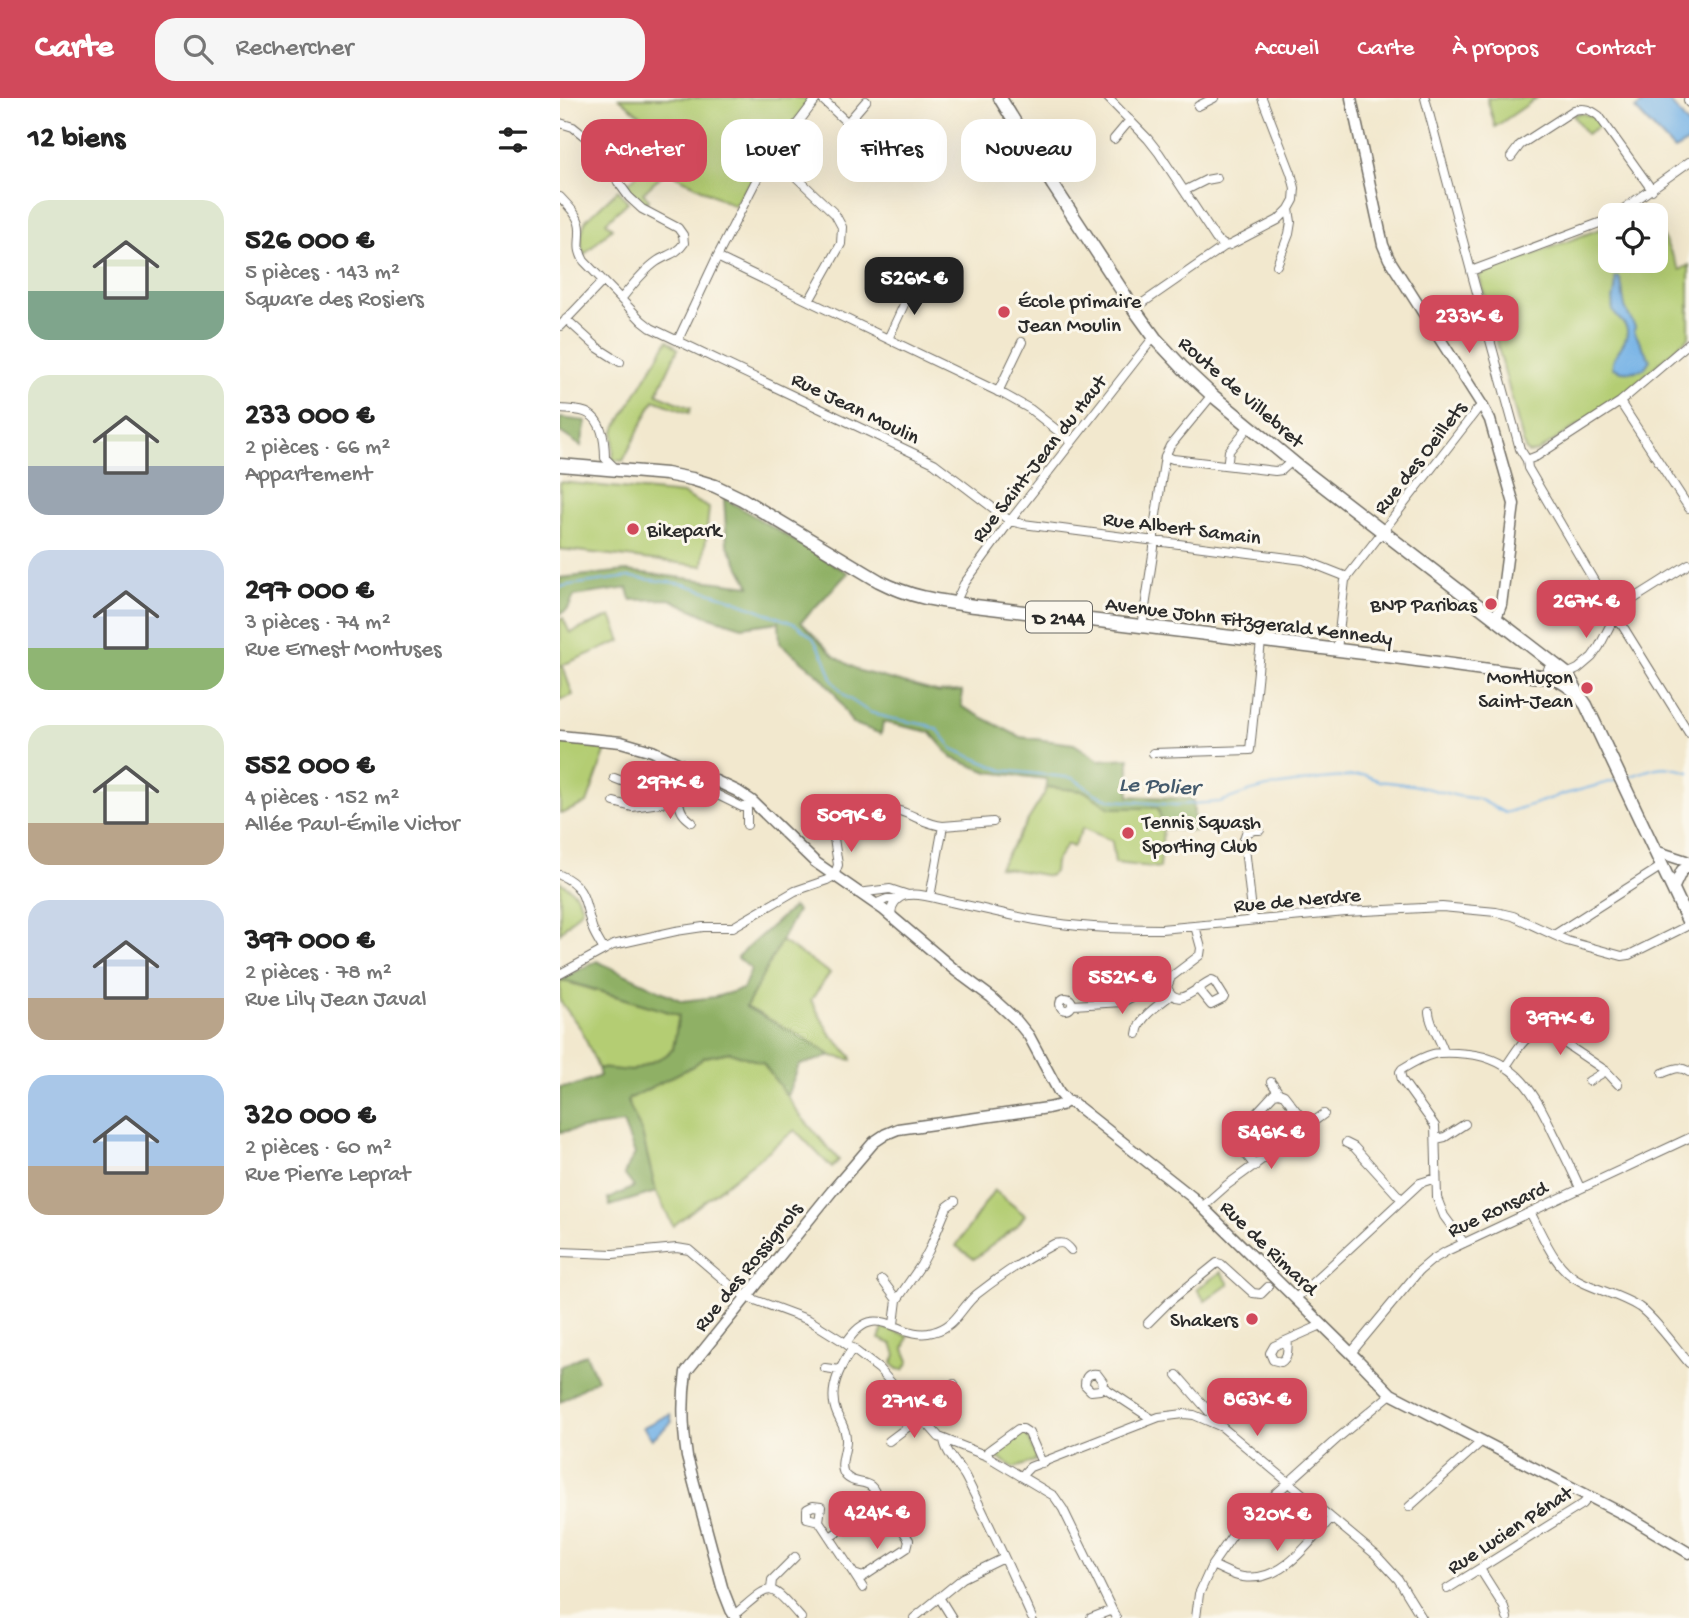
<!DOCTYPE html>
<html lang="fr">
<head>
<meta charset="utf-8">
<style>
	:root { --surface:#fff; --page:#f6f6f6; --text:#222; --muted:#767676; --accent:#d1495b }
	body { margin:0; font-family:"Gochi Hand",sans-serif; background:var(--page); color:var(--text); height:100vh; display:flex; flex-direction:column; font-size:26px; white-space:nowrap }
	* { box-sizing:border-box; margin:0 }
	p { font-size:23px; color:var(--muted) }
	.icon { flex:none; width:38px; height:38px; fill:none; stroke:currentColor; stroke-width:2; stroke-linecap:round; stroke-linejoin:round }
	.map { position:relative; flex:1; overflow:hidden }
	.drawer { display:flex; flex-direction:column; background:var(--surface); width:560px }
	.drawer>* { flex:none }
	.guide { position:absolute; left:21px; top:21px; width:665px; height:63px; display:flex; gap:14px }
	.fabs { position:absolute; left:1038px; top:105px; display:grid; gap:14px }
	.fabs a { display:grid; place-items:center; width:70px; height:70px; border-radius:14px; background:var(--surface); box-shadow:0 7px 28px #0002; font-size:35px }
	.price { position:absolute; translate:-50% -60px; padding:0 16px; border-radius:14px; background:var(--accent); color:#fff; font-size:23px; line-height:46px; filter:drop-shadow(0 2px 4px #0008) }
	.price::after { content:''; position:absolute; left:50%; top:42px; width:21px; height:16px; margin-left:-10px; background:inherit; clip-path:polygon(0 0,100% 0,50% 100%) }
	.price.selected { background:#222; color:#fff }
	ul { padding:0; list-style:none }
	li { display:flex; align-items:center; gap:21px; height:175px; padding:0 28px }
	li span { display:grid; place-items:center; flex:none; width:196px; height:140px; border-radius:21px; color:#555 }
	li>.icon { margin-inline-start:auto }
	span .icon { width:84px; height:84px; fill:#fffc; stroke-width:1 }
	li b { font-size:30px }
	h2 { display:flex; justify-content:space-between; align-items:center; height:84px; padding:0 28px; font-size:30px }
	.chip { padding:0 24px; border-radius:21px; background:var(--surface); box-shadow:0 7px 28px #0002; font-size:24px; line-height:63px }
	.chip.selected { background:var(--accent); color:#fff }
	header { display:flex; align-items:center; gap:42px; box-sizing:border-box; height:98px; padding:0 35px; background:var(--accent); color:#fff }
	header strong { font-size:33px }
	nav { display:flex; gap:38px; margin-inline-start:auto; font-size:24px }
	.search { width:490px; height:63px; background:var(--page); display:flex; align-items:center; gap:18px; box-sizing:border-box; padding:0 24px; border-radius:21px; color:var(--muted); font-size:26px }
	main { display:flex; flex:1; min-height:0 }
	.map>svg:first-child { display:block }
	.green { fill:#b4cd73; stroke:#707c4f; stroke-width:2 }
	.forest { fill:#8fb065; stroke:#5d6e48; stroke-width:2 }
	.water { fill:#72b1e6; stroke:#4e6e88; stroke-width:2 }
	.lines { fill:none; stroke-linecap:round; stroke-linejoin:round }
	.stream { stroke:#72b1e6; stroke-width:2 }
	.minor-casing { stroke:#716d64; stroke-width:10 }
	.tertiary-casing { stroke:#716d64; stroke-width:13 }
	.secondary-casing { stroke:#716d64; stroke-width:15 }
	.primary-casing { stroke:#716d64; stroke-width:15 }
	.minor { stroke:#fff; stroke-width:8 }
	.tertiary { stroke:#fff; stroke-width:10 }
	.secondary { stroke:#fff; stroke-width:12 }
	.primary { stroke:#fff; stroke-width:12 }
	.poi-dot { fill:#d1495b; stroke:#fbf7ec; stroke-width:2.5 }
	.labels { text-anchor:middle; stroke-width:6; stroke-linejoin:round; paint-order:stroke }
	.shield { fill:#fbf7ec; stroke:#696865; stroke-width:2 }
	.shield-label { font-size:19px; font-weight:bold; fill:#2b2b2b }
	.poi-label { font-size:21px; fill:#2b2b2b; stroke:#fbf7ec; text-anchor:start }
	.street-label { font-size:21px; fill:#2b2b2b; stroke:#fbf7ec }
	.water-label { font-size:23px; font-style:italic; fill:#445a6c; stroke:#fbf7ec }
</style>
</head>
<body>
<header>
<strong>Carte</strong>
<div class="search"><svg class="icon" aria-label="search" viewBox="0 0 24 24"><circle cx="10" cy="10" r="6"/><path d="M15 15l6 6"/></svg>Rechercher</div>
<nav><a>Accueil</a><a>Carte</a><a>À propos</a><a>Contact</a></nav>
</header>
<main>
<section class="drawer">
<h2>12 biens<svg class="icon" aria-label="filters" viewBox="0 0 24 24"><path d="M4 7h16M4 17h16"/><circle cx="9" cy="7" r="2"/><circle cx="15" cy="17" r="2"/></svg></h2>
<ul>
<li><span style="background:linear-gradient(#dfe7d0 65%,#7fa58c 0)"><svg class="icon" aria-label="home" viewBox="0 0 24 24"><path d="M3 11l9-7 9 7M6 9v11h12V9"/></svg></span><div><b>526 000 €</b><p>5 pièces · 143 m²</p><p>Square des Rosiers</p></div></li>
<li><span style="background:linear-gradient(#dfe7d0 65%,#9aa5b1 0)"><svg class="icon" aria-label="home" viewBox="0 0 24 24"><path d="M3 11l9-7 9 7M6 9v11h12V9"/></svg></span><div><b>233 000 €</b><p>2 pièces · 66 m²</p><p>Appartement</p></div></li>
<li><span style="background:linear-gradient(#c9d6e8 70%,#8fb573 0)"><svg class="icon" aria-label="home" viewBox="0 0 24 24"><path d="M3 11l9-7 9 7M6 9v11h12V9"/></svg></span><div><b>297 000 €</b><p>3 pièces · 74 m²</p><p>Rue Ernest Montuses</p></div></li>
<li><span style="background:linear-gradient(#dfe7d0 70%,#b9a48a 0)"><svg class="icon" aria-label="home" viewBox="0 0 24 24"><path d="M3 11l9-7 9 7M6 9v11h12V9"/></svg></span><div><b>552 000 €</b><p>4 pièces · 152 m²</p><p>Allée Paul-Émile Victor</p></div></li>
<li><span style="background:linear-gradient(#c9d6e8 70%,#b9a48a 0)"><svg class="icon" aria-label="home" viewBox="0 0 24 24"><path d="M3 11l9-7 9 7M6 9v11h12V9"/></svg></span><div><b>397 000 €</b><p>2 pièces · 78 m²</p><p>Rue Lily Jean Javal</p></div></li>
<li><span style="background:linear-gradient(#a9c7e8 65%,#b9a48a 0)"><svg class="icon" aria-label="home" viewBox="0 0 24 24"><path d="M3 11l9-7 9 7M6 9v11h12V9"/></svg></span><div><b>320 000 €</b><p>2 pièces · 60 m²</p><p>Rue Pierre Leprat</p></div></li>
</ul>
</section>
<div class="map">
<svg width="1129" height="1520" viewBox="0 0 1129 1520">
	<rect width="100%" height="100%" fill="#fbf7ec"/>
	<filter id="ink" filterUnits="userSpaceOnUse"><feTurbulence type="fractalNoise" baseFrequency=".0143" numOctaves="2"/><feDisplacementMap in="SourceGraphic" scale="14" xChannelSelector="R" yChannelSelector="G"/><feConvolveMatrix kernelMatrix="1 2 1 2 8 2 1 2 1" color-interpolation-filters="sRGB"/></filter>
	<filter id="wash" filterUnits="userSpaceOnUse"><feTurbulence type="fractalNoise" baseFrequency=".00686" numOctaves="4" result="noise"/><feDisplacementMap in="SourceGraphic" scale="28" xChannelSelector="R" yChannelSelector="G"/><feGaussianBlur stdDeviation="1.57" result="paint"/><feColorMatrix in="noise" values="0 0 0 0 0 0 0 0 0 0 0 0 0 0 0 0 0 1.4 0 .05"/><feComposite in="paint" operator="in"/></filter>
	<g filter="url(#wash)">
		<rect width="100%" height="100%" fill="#f2e8ce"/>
		<path class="green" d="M59,0H251L174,108L107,73L83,95L89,102L84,107L72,97L65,88L100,55L81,18Z
			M927,0H977L935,29Z
			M1020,15L1032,18L1039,25L1038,29L1026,36L1013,17Z
			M58,92L68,104L46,124L52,130L24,157C20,146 21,133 26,122Z
			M1096,126L1120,172L1129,167V239L1058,301L977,354L968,355L965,351L919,177L1050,127V163H1096Z
			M108,242L118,251L97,296L131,310L129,315L94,302L63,363L53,362L54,333Z
			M0,384L123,396L149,410L143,468L0,451Z
			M51,518L61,543L2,567L13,597L0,602V521L3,520L10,535Z
			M0,644L26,645L47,649L27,705L3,715H0Z
			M487,689L525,693L550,710H599L603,730L600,770L555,765L552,743L523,730L513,749L507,746L495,764L494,774L489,778L439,769L483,698Z
			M0,784C12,791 19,797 22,811L0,835Z
			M221,843L270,875L251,902L270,936L291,958L292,962L272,958L242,939L186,909Z
			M0,882L119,917L113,951L105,958L72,973L38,970L21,931L0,903Z
			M170,954L203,965L227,998L238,1015L279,1062L272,1070L235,1032L113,1128L96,1094L82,1035L66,1002L133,968L145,959Z
			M434,1092L465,1117L457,1128L414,1161L396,1148Z
			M661,1174L669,1186L645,1203L637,1191Z
			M323,1230L348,1238L344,1251L349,1263L344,1272L337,1271L332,1265L336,1257L332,1246L319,1241Z
			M460,1334L467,1336L476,1359L475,1363L455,1370L434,1358V1353Z"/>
		<path class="forest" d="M0,320L26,323L21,348L0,334Z
			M164,400L288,475L241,524L274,558L300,573L380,595L381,594L402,593V609L460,639L514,646L539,662L569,660V698L633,701L635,733L603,730L598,710H550L524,693L487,689L486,681L428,674L392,660L370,634L323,624L321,636L292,625L274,594L260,578L220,545L219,524L182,529L144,517L110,501L71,502L68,490L14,498L8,511L0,516V480L66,473L190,488L167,446Z
			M233,809L237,813L186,909L242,939L272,958L239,967L227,998L203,965L170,954L145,959L133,968L67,1002L82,1035L96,1094L50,1108L48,1101L74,1089L64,1076L75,1056L63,1025L0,1034V989L13,988L40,978L38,970L72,973L105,958L113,951L119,917L0,881L37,863L122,903L155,899L183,891L191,871L177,859Z
			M26,1256L37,1281L0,1304V1269Z"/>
		<path class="water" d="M1089,0H1107L1129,28V44L1114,52L1075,11Z
			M1059,179C1064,189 1062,198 1065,208C1067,216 1072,222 1075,229L1074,233L1090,262L1084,271C1073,274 1064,275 1053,270C1050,257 1066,249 1067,235C1068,224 1056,222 1053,212C1050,203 1058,193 1055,180Z
			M110,1316L112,1324L92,1341L83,1329Z"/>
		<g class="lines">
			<path class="stream" d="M0,489L9,487L69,479L123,486L168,500L235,526L253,540L265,561L273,583L285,598L309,614L329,620L367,627L378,632L393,651L442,672L513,680L536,696L552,702L615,707L660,704L688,694L707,689L761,681L805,677L819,683L853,687L898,698L919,701L945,715L1005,696L1057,682
				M1066,680C1095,670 1097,665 1129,674"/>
		</g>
	</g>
	<g filter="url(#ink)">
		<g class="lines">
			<defs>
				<path id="minor" d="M261,0L333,68L348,73
					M548,0L588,41L599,55L656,141L665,148
					M702,0L731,75L735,90L734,102L729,111L731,124L729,136L717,167
					M865,0L911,173L960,351L967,362L968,370L1048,507L1053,519L1062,527L1129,635
					M1128,2L1129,5
					M638,8L654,0
					M0,25L13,29L44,54L58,84L69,99L82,111L118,130L123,137L124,145C117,156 106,157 96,164C82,174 72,188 61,201
					M287,25L306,3
					M554,41L570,22
					M214,58L275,116L282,129L281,146L249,203
					M951,59L960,47L1014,12C1024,10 1030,11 1039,18L1092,92
					M624,93L646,82L657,80
					M0,99C9,109 21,119 20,134C20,147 17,150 24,163L82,223L91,230L374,365L450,423L463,426L744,462L787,479
					M1055,117L1129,64
					M157,159L445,297L470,311L512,344
					M911,173L1050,121
					M574,211L665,148L670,147L718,122L729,111
					M6,221L38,250L60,264
					M0,228L43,183
					M328,241L354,185
					M118,242L157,159L200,75L257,0
					M438,294L462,244
					M1060,304L1129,410
					M0,311C9,312 21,311 29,316C43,324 45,346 45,360L55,370
					M605,358L613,361L715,373L722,372L732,363
					M668,362L669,353L689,328
					M967,362L977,358L1060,304L1129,245
					M398,506V499L404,486L450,423L590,244L595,240
					M582,529L594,450V430L605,358L610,348L652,297
					M777,552L785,482L916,313L922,307
					M988,571L1007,576L1018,571L1032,559L1039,549L1059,510L1129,466
					M593,655L690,652L701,543
					M100,656L98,662L101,668L119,678L182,709H187L192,703
					M54,680L87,693L107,704L119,703L122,701L131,684
					M119,703C120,714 124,718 132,724
					M54,704L72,709L107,704
					M187,709V727
					M325,711C345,710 362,726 383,728
					M0,777C28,789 24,807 33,832C36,839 40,845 44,852L53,847L116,833L143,829H173L235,793L267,782L274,778L278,767L272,727
					M298,795L330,791L348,797
					M370,799L383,728L433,724
					M315,806L327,801H337
					M332,819C329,808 337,798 348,797C362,795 378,801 391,804C421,810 451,818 481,823C520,830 561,831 601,831L786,814L882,809L936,814L953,818L1007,843L1062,858L1069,857L1129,827
					M693,822L684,741L686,735L694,732H700
					M635,828L641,850L640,857L611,879L607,889C617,914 637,888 652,882L654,883L664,899L663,901L651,907L637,890
					M994,837L1102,768
					M0,876L44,852
					M500 906a6 6 0 1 1 12 0a6 6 0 1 1-12 0Z
					M513,907L562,904L603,884H608
					M869,914C870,928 880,940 884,954
					M577,936C579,918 598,908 611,897
					M946,968C958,952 967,928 991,936L1046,973L1058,986
					M1103,975C1113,971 1120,967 1129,974
					M1029,983L1046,973
					M711,984L719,995
					M876,1041L885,1039L905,1026
					M786,1045L794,1049L842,1102
					M695,1068L676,1044L675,1040L677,1036L714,996L719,995L724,997L748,1028
					M642,1109L667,1087L764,1016
					M970,1114C983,1138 995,1171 1020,1183C1039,1193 1060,1197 1079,1209C1094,1219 1116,1250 1129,1265
					M904,1145L884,1118L877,1100L875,1028L842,982L840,974L842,971C870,954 876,953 908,956C957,961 975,996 994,1036C1003,1054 1012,1072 1020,1090
					M0,1154L53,1156L117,1150L129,1152L177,1193L187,1199L249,1222L281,1242L319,1271L379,1339L427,1358L494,1398L503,1411L556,1520
					M322,1182L337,1202
					M735,1201L860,1085L876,1080
					M588,1225L610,1203L657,1165L661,1166L693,1195L701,1196L708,1189
					M334,1226L337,1202L361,1167L369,1152L387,1109L395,1103
					M728,1242C727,1251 729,1259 721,1264L713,1262L710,1255L714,1248L757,1229L762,1227
					M286,1245C317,1198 339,1244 373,1234C397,1228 400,1210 417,1196C441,1177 466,1161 494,1146C503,1144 505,1145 511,1152
					M791,1255L859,1173L872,1162L887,1153L1129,1040
					M265,1270L280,1272
					M617,1277L659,1325
					M542,1288L540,1292L531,1293L525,1287C525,1279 528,1275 537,1276L543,1284L542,1288L592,1321
					M357,1314L394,1286
					M384,1341C385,1354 398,1367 405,1378C429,1424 450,1472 472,1520
					M329,1343L361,1319
					M427,1358L428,1353L458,1331H463L469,1335L482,1365
					M462,1379L465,1374L470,1369L599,1319L624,1316L634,1317L662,1329L816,1457L838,1481L862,1520
					M849,1409L922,1343
					M259,1423L261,1409L253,1408L247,1411V1420L259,1423L294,1476L303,1479L347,1450L349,1442L328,1408L317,1402
					M270,1439L311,1412L317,1402C313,1377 297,1390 286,1378C277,1369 287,1352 286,1341C286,1331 281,1325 277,1316C267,1293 280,1268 293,1250
					M652,1467C662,1471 673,1478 683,1479C722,1485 749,1445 771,1420
					M920,1471L944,1509L947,1520
					M294,1476L303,1490
					M211,1491L212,1482L235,1459
					M887,1491L1023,1406L1029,1399
					M379,1499L392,1520
					M174,1517C212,1486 207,1481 241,1520
					M354,1520L403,1480L444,1460
					M531,1520L552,1512
					M636,1520L639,1496L652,1467L677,1431L778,1340L831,1296"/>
				<path id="tertiary" d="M791,0L823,147L829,161L922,307L930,322L954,406L941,507L936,520
					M0,638L61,644L92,653L177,693L192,703L255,764L324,812L396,873L431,899L456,922L469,938L499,994L507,1003L513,1005L632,1099L797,1261L831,1296L1071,1420L1129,1455
					M1095,753L1126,763
					M1113,791L1122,772L1129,769
					M176,1520L171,1512L162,1489L127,1359C123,1332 122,1301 126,1274L272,1093L314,1044L326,1036L338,1031L488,1010L501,1007L507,1003"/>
				<path id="secondary" d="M440,0L493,87L574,211L595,240L623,270L652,297L739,369L1007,576L1018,595"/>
				<path id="primary" d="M0,367L106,376L132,381L155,388L182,401L319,483C352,500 379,503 415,508L812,556L996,581C1010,588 1018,595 1026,607L1129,825"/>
			</defs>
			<use href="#minor" class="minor-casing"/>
			<use href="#tertiary" class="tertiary-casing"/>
			<use href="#secondary" class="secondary-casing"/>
			<use href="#primary" class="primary-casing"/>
			<use href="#minor" class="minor"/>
			<use href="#tertiary" class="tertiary"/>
			<use href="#secondary" class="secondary"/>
			<use href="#primary" class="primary"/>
		</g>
	</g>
	<g class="poi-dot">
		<circle cx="444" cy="214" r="7"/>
		<circle cx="73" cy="431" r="7"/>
		<circle cx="931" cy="506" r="7"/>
		<circle cx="1027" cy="590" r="7"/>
		<circle cx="568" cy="735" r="7"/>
		<circle cx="692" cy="1221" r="7"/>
	</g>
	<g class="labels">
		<rect class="shield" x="466" y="503.5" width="66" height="31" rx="5"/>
		<g class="shield-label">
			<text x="499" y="526">D 2144</text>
		</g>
		<g class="poi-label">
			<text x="458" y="209">École primaire<tspan x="458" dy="24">Jean Moulin</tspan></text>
			<text x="87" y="438">Bikepark</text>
			<text x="917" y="513" text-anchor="end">BNP Paribas</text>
			<text x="1013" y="585" text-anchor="end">Montluçon<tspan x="1013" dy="24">Saint-Jean</tspan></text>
			<text x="582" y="730">Tennis Squash<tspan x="582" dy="24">Sporting Club</tspan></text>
			<text x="678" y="1228" text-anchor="end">Shakers</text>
		</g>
		<g class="street-label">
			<text transform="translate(682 293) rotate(41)" y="7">Route de Villebret</text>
			<text transform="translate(296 309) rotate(26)" y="7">Rue Jean Moulin</text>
			<text transform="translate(859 359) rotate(-52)" y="7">Rue des Oeillets</text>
			<text transform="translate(478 360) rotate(-52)" y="7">Rue Saint-Jean du Haut</text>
			<text transform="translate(622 429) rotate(7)" y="7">Rue Albert Samain</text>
			<text transform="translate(689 522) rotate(7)" y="7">Avenue John Fitzgerald Kennedy</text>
			<text transform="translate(737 801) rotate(-5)" y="7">Rue de Nerdre</text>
			<text transform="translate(937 1110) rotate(-25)" y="7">Rue Ronsard</text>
			<text transform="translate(710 1149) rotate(44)" y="7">Rue de Rimard</text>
			<text transform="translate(187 1168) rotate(-51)" y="7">Rue des Rossignols</text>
			<text transform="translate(949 1431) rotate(-33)" y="7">Rue Lucien Pénat</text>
		</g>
		<g class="water-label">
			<text transform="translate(599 686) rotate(3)" y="8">Le Polier</text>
		</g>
	</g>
</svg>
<div class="fabs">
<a><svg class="icon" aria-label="locate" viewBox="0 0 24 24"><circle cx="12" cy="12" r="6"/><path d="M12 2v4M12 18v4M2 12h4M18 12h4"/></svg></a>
</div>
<b class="price selected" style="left:354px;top:219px">526K €</b>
<b class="price" style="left:909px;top:257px">233K €</b>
<b class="price" style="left:1026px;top:542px">267K €</b>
<b class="price" style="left:110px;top:723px">297K €</b>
<b class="price" style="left:291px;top:756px">509K €</b>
<b class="price" style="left:562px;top:918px">552K €</b>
<b class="price" style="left:1000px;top:959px">397K €</b>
<b class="price" style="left:711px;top:1073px">546K €</b>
<b class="price" style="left:697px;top:1340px">863K €</b>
<b class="price" style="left:354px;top:1342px">271K €</b>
<b class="price" style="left:317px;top:1453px">424K €</b>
<b class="price" style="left:717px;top:1455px">320K €</b>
<div class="guide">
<a class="chip selected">Acheter</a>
<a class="chip">Louer</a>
<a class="chip">Filtres</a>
<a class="chip">Nouveau</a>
</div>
</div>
</main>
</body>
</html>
